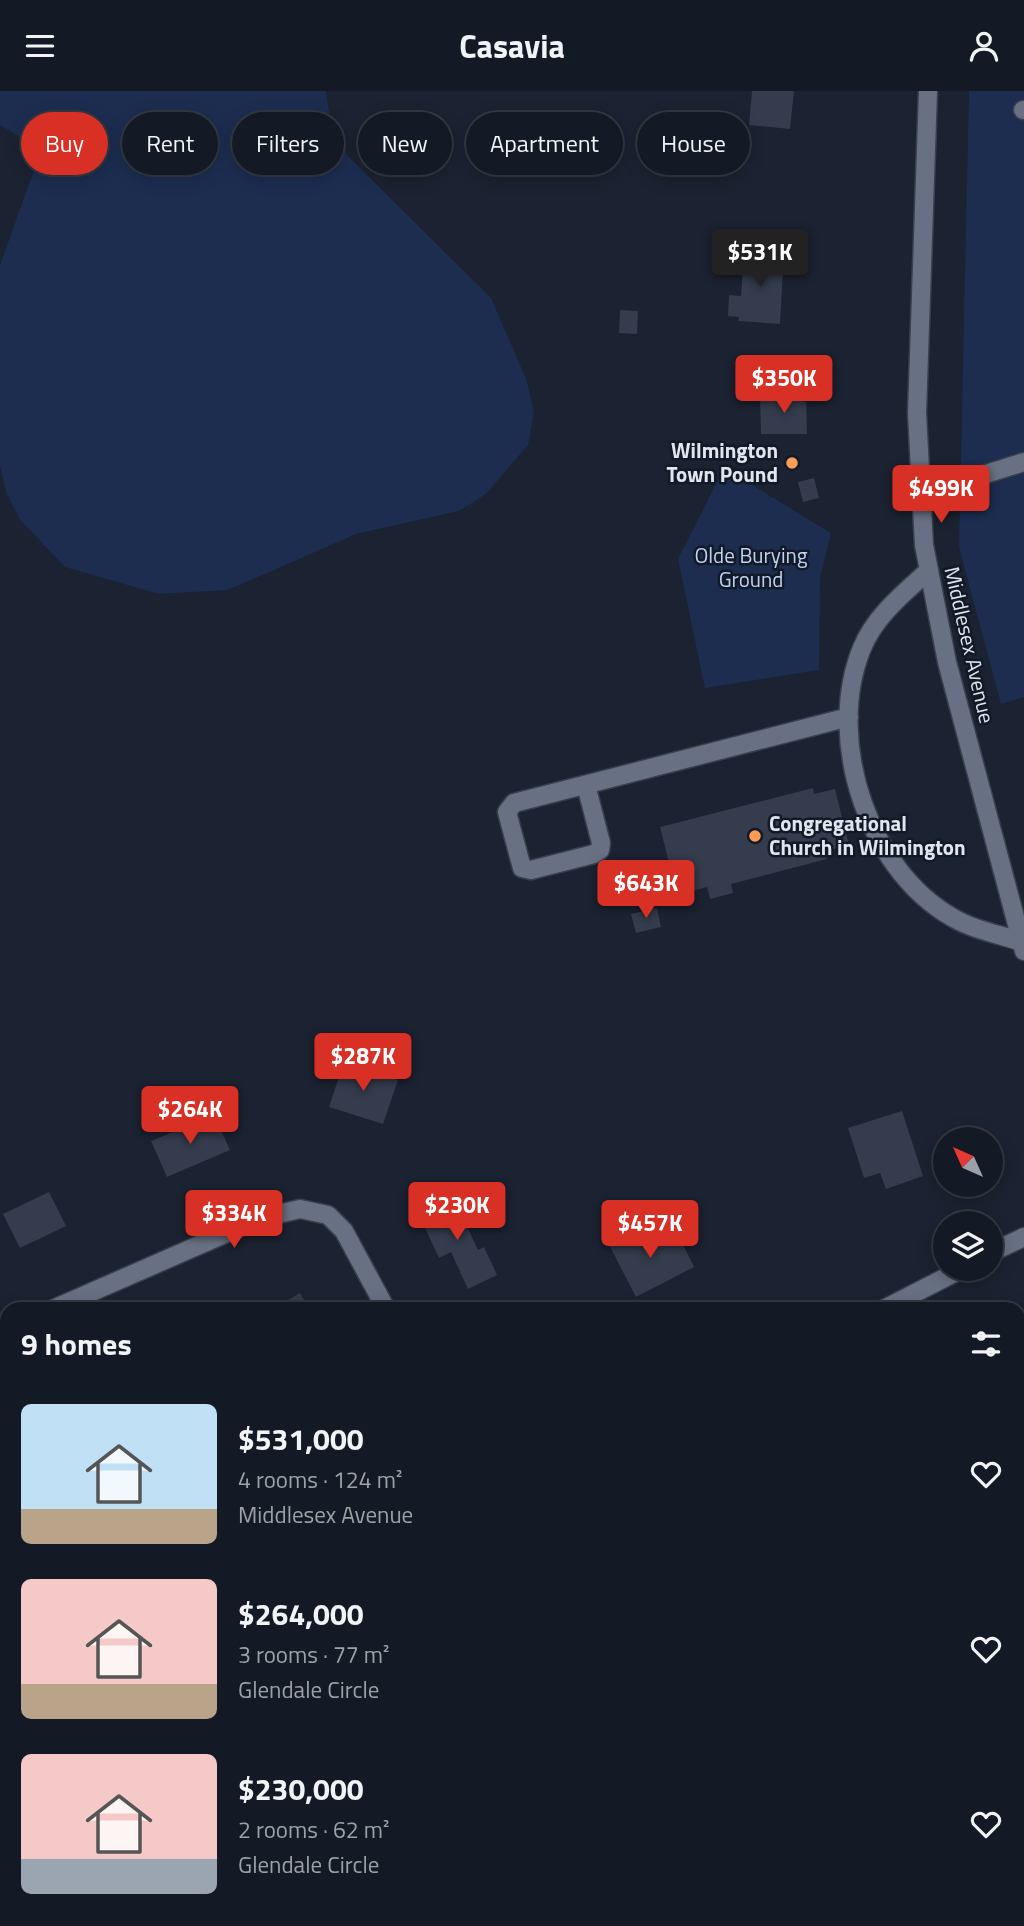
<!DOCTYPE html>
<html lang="en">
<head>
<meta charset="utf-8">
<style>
	:root { --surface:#141a25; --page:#1d232d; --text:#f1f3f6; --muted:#9da1a7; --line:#333842; --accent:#d93025 }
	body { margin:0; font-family:"Titillium Web",sans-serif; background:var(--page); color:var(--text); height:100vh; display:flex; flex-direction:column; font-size:26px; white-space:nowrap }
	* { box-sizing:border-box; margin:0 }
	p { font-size:23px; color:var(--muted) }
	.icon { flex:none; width:38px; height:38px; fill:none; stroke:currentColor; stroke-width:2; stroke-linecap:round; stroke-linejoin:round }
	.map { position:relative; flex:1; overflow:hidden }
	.sheet { position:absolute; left:0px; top:1211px; width:1026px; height:625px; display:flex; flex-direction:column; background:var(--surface); border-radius:21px 21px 0 0; box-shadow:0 4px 18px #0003,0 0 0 2px var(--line) }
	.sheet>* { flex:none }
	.banner { position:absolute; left:21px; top:21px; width:984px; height:63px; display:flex; gap:14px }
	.needle { width:46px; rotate:315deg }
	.tools { position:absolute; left:933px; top:1036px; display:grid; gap:14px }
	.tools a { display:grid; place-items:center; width:70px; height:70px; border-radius:50%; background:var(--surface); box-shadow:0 4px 18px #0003,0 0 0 2px var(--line); font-size:35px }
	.price { position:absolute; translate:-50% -60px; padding:0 16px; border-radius:7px; background:var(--accent); color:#fff; font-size:23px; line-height:46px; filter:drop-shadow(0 2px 4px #0008) }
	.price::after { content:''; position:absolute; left:50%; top:42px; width:21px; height:16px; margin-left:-10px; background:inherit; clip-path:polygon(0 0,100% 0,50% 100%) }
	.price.current { background:#222; color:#fff }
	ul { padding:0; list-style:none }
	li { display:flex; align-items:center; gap:21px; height:175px; padding:0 21px }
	li span { display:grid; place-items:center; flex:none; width:196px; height:140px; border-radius:10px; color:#555 }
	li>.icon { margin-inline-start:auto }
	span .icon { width:84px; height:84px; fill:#fffc; stroke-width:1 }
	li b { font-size:30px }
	h2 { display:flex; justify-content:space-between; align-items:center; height:84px; padding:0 21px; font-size:30px }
	.tag { padding:0 24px; border-radius:32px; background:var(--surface); box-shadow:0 4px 18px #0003,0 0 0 2px var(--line); font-size:24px; line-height:63px }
	.tag.current { background:var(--accent); color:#fff }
	header { display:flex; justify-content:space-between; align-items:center; height:91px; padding:0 21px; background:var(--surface); font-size:32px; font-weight:700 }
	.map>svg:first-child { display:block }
	.green { fill:#1c2d50 }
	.building { fill:#343c4d }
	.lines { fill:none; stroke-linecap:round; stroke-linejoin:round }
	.lane-casing { stroke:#3a3f4d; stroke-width:21 }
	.street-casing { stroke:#3a3f4d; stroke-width:21 }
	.secondary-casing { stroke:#3a3f4d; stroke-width:21 }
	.lane { stroke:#687183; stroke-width:18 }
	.street { stroke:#687183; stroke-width:18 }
	.secondary { stroke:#687183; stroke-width:18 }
	.poi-dot { fill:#fd9c56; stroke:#121927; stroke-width:2.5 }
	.labels { text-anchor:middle; stroke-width:5; stroke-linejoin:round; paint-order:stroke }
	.poi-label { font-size:21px; font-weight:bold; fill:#e0e5f0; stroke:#121927; text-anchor:end }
	.park-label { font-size:21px; fill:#c0d2f5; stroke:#121927 }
	.street-label { font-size:21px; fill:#e0e5f0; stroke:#121927 }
</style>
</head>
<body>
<header><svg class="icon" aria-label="menu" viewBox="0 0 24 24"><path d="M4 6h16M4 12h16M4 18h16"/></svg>Casavia<svg class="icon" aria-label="person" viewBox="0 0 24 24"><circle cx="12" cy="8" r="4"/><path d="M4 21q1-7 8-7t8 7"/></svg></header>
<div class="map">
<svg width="1024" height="1835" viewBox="0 0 1024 1835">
	<rect width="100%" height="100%" fill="#1b2231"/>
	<path class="green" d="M0,0H326L332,39L347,64L491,207L527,290L534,321L528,354L486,403L459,420L356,443L228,499L159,503L65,476L20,429L6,401L0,375V174L34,79L26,50L0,34Z
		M969,0H1024V606L1001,613L959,456Z
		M724,377L831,442L820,486L819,579L705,597L678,468Z"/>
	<path class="building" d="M752,0H794L790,38L749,34Z
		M744,160L784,162L780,233L738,230L739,226L728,225L729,204L741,205Z
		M620,219L638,220L637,243L619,242Z
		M806,305L807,343H761L760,306Z
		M814,387L819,407L803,411L798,391Z
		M813,697L814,703L835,698L849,754L826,760L827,768L731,793L733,802L710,808L707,796L677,804L660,736Z
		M657,817L661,836L636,842L631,823Z
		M344,971L398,989L383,1033L329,1016Z
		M902,1020L923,1085L886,1098L880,1082L864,1087L848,1037Z
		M214,1024L230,1059L167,1086L151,1050Z
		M49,1101L66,1135L20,1157L3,1123Z
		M453,1106L478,1159L484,1156L497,1184L468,1198L451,1161L439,1167L418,1122Z
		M675,1137L694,1176L636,1206L607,1150L631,1138L640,1155Z
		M300,1202L310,1218H273Z
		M7,1321V1362L0,1365V1324Z
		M1024,1353V1419L1018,1421V1355Z
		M7,1464V1493L0,1467Z
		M5,1790L7,1817L0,1820V1792Z
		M973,1829H1002L1003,1835H961V1831Z"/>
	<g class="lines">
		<defs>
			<path id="lane" d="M1023,19H1024
				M919,404L1024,371
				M928,480C903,503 875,525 862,557C824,649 869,786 961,831C979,840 1002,844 1022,851
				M586,694L601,752L600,759L594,763L531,779L522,777L507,721L514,712L849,626"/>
			<path id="street" d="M53,1218L261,1127L300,1118L328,1124L344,1140L386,1218
				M0,1243L7,1239"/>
			<path id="secondary" d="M928,0L917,322L924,454L947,571L1024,860
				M990,1162L1024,1146
				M884,1218L962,1178
				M0,1630L7,1626"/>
		</defs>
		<use href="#lane" class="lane-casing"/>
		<use href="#street" class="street-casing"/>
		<use href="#secondary" class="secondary-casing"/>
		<use href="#lane" class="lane"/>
		<use href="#street" class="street"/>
		<use href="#secondary" class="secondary"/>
	</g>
	<g class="poi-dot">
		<circle cx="792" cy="372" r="7"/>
		<circle cx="755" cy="745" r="7"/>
	</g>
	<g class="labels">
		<g class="poi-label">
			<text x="778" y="367">Wilmington<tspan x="778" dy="24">Town Pound</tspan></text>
			<text x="769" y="740" text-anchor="start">Congregational<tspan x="769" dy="24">Church in Wilmington</tspan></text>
		</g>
		<g class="park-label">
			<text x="751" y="472">Olde Burying<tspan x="751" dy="24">Ground</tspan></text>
		</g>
		<g class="street-label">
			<text transform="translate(969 554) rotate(77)" y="7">Middlesex Avenue</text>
		</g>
	</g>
</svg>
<div class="tools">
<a><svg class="needle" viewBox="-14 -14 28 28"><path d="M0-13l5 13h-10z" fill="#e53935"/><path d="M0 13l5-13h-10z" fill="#9da1a7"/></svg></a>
<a><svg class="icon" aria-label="layers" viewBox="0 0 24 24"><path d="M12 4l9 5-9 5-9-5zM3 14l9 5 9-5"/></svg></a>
</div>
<b class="price current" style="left:760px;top:198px">$531K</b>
<b class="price" style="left:784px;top:324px">$350K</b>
<b class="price" style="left:941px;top:434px">$499K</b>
<b class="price" style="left:646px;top:829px">$643K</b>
<b class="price" style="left:363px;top:1002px">$287K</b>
<b class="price" style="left:190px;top:1055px">$264K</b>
<b class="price" style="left:457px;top:1151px">$230K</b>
<b class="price" style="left:234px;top:1159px">$334K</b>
<b class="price" style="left:650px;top:1169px">$457K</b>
<div class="banner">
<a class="tag current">Buy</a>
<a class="tag">Rent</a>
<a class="tag">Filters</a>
<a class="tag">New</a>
<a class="tag">Apartment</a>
<a class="tag">House</a>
</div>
<section class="sheet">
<h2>9 homes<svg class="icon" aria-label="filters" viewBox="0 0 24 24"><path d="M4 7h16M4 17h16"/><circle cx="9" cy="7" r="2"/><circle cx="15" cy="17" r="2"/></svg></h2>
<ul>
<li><span style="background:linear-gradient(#bfe0f5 75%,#b9a48a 0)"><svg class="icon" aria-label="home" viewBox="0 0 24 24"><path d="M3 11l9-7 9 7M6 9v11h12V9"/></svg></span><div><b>$531,000</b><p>4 rooms · 124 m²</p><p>Middlesex Avenue</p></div><svg class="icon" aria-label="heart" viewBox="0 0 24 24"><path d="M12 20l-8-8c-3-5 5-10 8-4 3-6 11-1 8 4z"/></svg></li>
<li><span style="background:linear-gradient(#f6c9c9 75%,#b9a48a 0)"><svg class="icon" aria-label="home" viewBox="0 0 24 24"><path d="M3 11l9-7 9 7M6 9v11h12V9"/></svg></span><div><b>$264,000</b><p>3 rooms · 77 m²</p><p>Glendale Circle</p></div><svg class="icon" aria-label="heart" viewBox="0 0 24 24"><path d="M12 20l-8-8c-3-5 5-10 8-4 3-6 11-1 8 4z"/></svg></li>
<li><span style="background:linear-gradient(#f6c9c9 75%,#9aa5b1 0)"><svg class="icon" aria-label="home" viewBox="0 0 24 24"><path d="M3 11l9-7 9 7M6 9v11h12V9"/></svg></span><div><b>$230,000</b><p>2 rooms · 62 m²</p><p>Glendale Circle</p></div><svg class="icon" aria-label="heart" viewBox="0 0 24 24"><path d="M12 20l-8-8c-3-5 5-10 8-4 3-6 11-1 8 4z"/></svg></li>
</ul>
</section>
</div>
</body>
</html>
